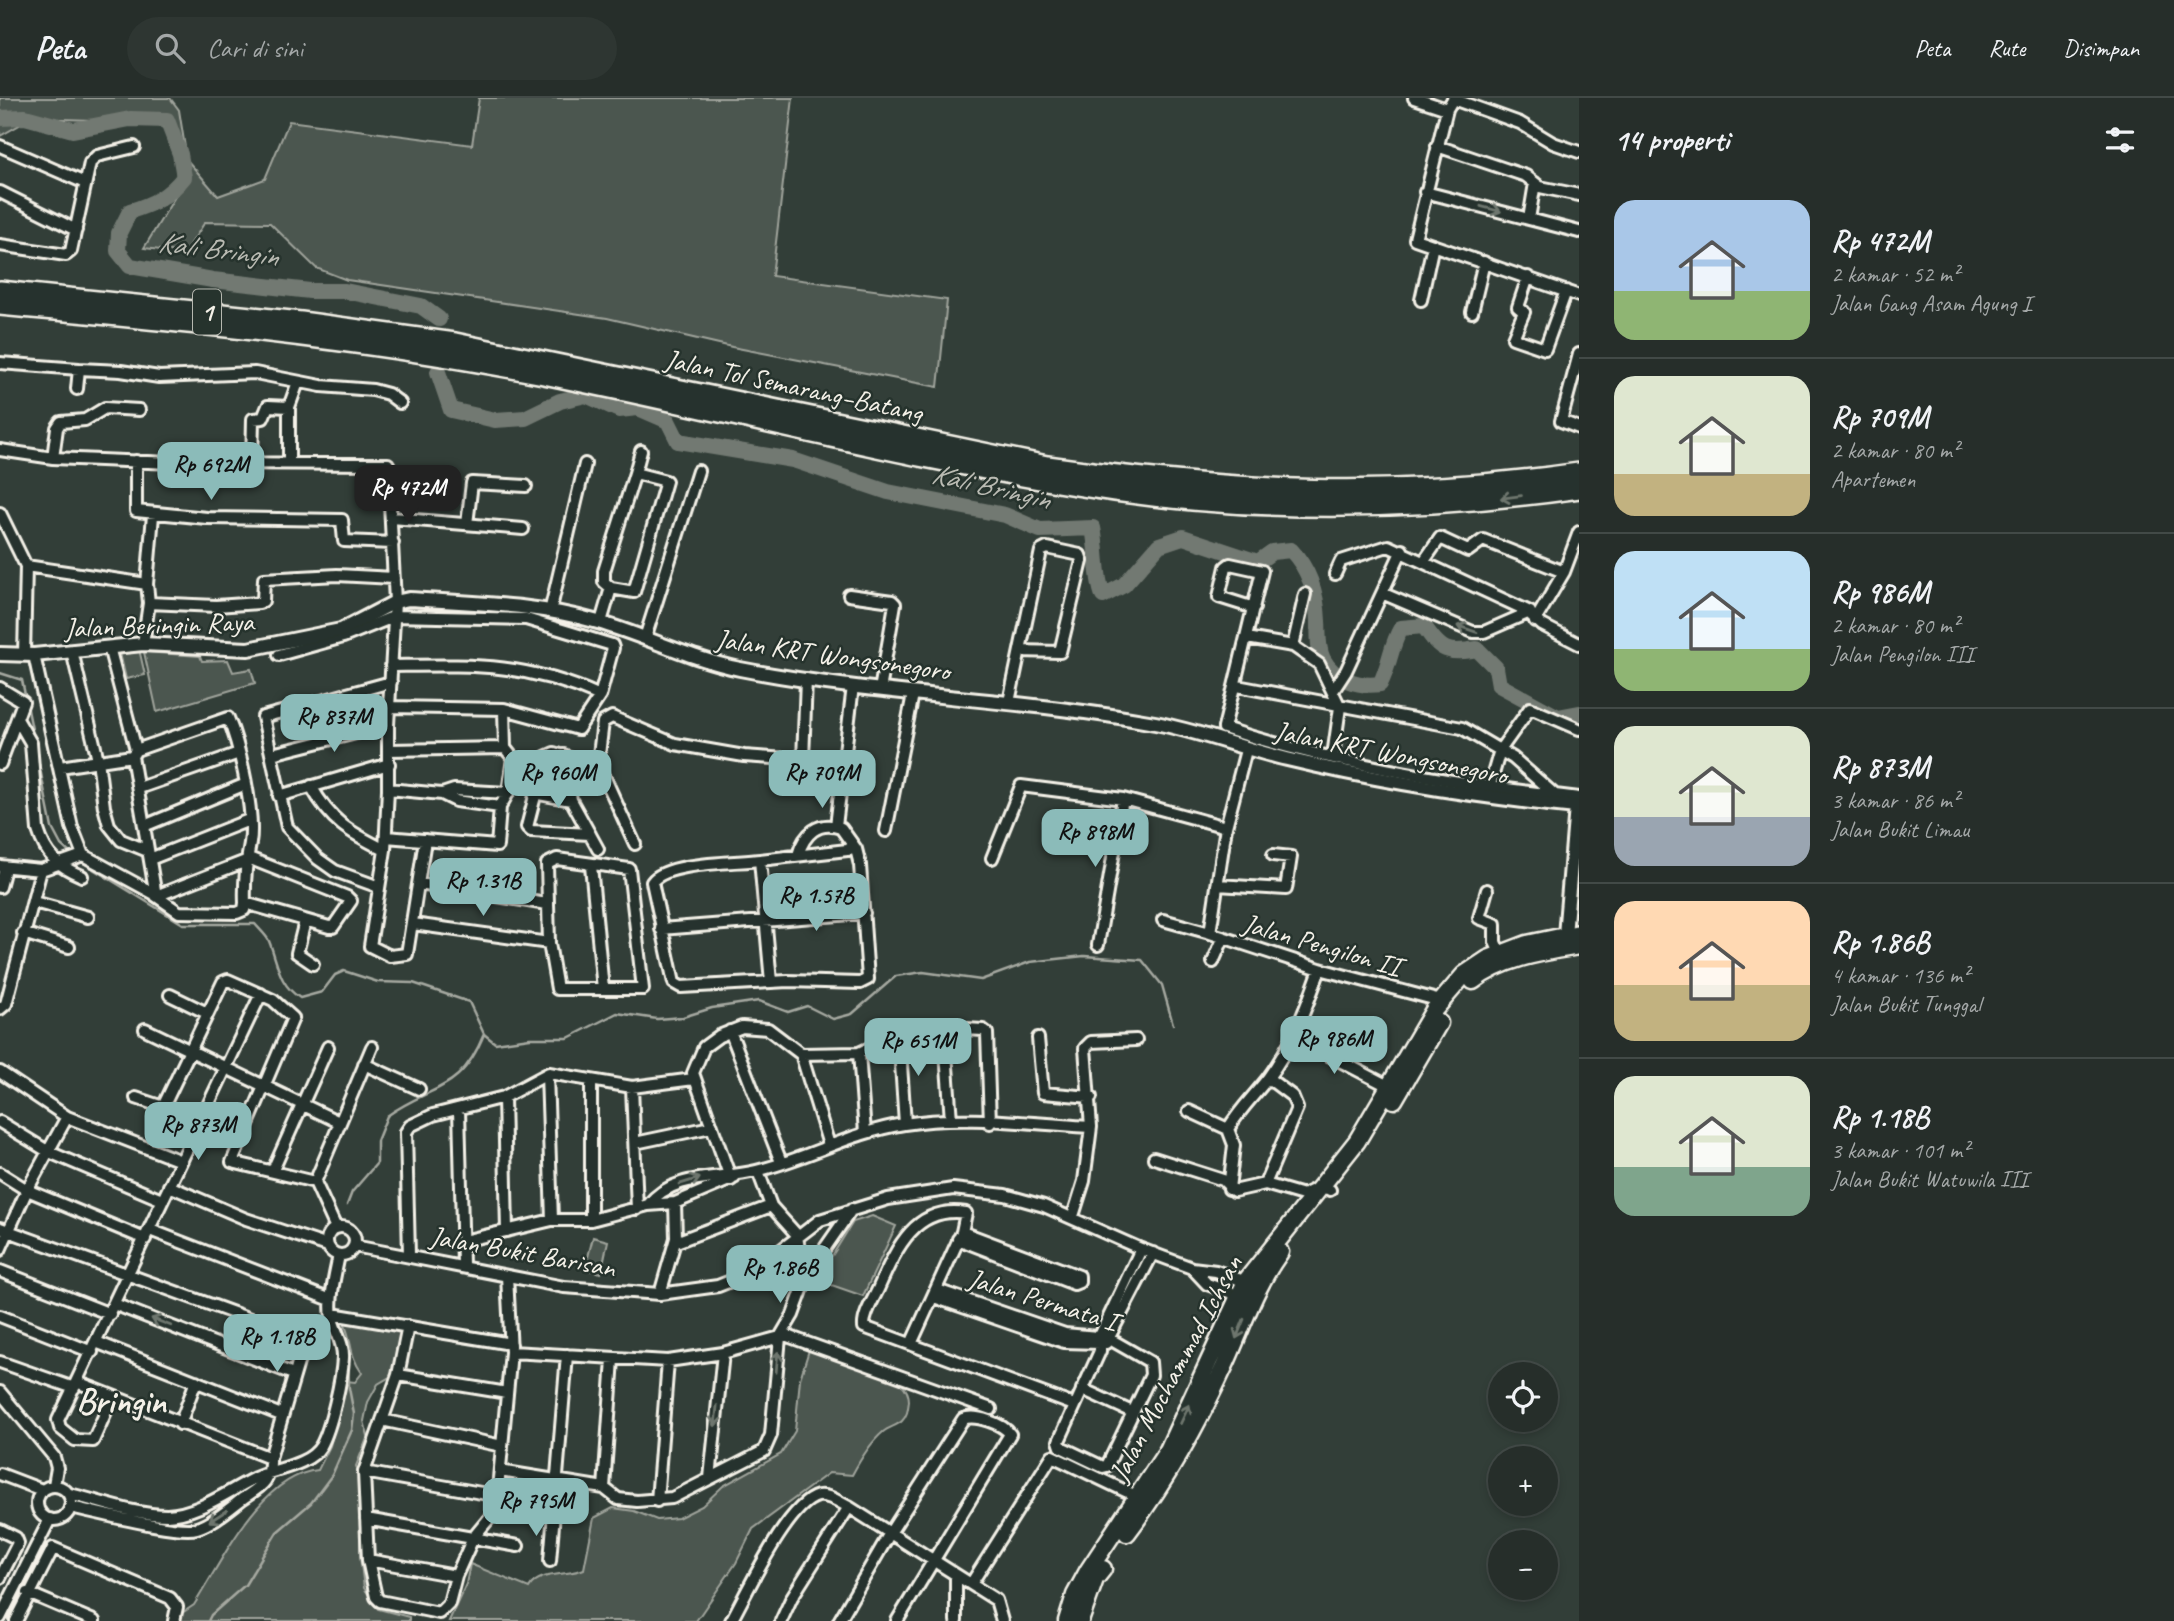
<!DOCTYPE html>
<html lang="id">
<head>
<meta charset="utf-8">
<style>
	:root { --surface:#262e2a; --page:#2e3632; --text:#f1f3f6; --muted:#a4a8a8; --line:#424a47; --accent:#8bbbb9 }
	body { margin:0; font-family:Caveat,sans-serif; background:var(--page); color:var(--text); height:100vh; display:flex; flex-direction:column; font-size:26px; white-space:nowrap }
	* { box-sizing:border-box; margin:0 }
	p { font-size:23px; color:var(--muted) }
	.icon { flex:none; width:38px; height:38px; fill:none; stroke:currentColor; stroke-width:2; stroke-linecap:round; stroke-linejoin:round }
	.map { position:relative; flex:1; overflow:hidden }
	.sheet { display:flex; flex-direction:column; background:var(--surface); width:595px }
	.sheet>* { flex:none }
	.fabs { position:absolute; left:1488px; top:1264px; display:grid; gap:14px }
	.fabs a { display:grid; place-items:center; width:70px; height:70px; border-radius:50%; background:var(--surface); box-shadow:0 4px 10px #0003,0 0 0 2px var(--line); font-size:35px }
	.price { position:absolute; translate:-50% -60px; padding:0 16px; border-radius:14px; background:var(--accent); color:#111; font-size:23px; line-height:46px; filter:drop-shadow(0 2px 4px #0008) }
	.price::after { content:''; position:absolute; left:50%; top:42px; width:21px; height:16px; margin-left:-10px; background:inherit; clip-path:polygon(0 0,100% 0,50% 100%) }
	.price.current { background:#222; color:#fff }
	ul { padding:0; list-style:none }
	li { display:flex; align-items:center; gap:21px; height:175px; padding:0 35px }
	li+li { border-top:2px solid var(--line) }
	li span { display:grid; place-items:center; flex:none; width:196px; height:140px; border-radius:21px; color:#555 }
	li>.icon { margin-inline-start:auto }
	span .icon { width:84px; height:84px; fill:#fffc; stroke-width:1 }
	li b { font-size:30px }
	h2 { display:flex; justify-content:space-between; align-items:center; height:84px; padding:0 35px; font-size:30px }
	header { display:flex; align-items:center; gap:42px; box-sizing:border-box; height:98px; padding:0 35px; background:var(--surface); border-bottom:2px solid var(--line) }
	header strong { font-size:33px }
	nav { display:flex; gap:38px; margin-inline-start:auto; font-size:24px }
	.search { width:490px; height:63px; background:var(--page); display:flex; align-items:center; gap:18px; box-sizing:border-box; padding:0 24px; border-radius:38px; color:var(--muted); font-size:26px }
	main { display:flex; flex:1; min-height:0 }
	.map>svg:first-child { display:block }
	.green { fill:#4c564f; stroke:#a0a49c; stroke-width:2 }
	.lines { fill:none; stroke-linecap:round; stroke-linejoin:round }
	.stream { stroke:#a6a9a1; stroke-width:2.5 }
	.river { stroke:#727972; stroke-width:16 }
	.minor-casing { stroke:#f4f1e8; stroke-width:16 }
	.tertiary-casing { stroke:#f4f1e8; stroke-width:18 }
	.primary-casing { stroke:#f4f1e8; stroke-width:21 }
	.motorway-casing { stroke:#f4f1e8; stroke-width:24 }
	.minor { stroke:#26332d; stroke-width:10 }
	.tertiary { stroke:#26332d; stroke-width:12 }
	.primary { stroke:#26332d; stroke-width:16 }
	.motorway { stroke:#26332d; stroke-width:19 }
	.oneway { stroke:#6e766e }
	.labels { text-anchor:middle; stroke-width:5; stroke-linejoin:round; paint-order:stroke }
	.shield { fill:#26332d; stroke:#b6b8b0; stroke-width:2 }
	.shield-label { font-size:26px; font-weight:bold; fill:#f4f1e8 }
	.street-label { font-size:28px; fill:#f4f1e8; stroke:#26332d }
	.water-label { font-size:30px; font-style:italic; fill:#babbb3; stroke:#26332d }
	.district-label { font-size:35px; font-weight:bold; fill:#f4f1e8; stroke:#26332d }
</style>
</head>
<body>
<header>
<strong>Peta</strong>
<div class="search"><svg class="icon" aria-label="search" viewBox="0 0 24 24"><circle cx="10" cy="10" r="6"/><path d="M15 15l6 6"/></svg>Cari di sini</div>
<nav><a>Peta</a><a>Rute</a><a>Disimpan</a></nav>
</header>
<main>
<div class="map">
<svg width="1579" height="1523" viewBox="0 0 1579 1523">
	<rect width="100%" height="100%" fill="#323e38"/>
	<filter id="ink" filterUnits="userSpaceOnUse"><feTurbulence type="fractalNoise" baseFrequency=".0143" numOctaves="2"/><feDisplacementMap in="SourceGraphic" scale="14" xChannelSelector="R" yChannelSelector="G"/><feConvolveMatrix kernelMatrix="1 2 1 2 8 2 1 2 1" color-interpolation-filters="sRGB"/></filter>
	<g filter="url(#ink)">
		<path class="green" d="M0,0H170L179,12L187,62L218,98L265,81L289,23L472,47L479,0H793L772,178L947,202L938,289L732,249L607,220L347,182L316,170L270,125L205,124L185,155L144,150L176,97L177,64L164,31L158,24L138,19L93,22L32,20L0,38Z
			M139,551L145,577L126,581L120,555Z
			M144,554L200,558L202,563L228,562L233,574L251,571L255,585L157,614Z
			M872,1118L896,1128L863,1198L817,1182L853,1124Z
			M593,1139L608,1143L601,1175L585,1171Z
			M343,1223L402,1231L393,1277L378,1286L368,1304L364,1323L368,1338L356,1368L360,1380V1458L364,1490L378,1511L409,1519V1523H180L182,1515L194,1507C223,1462 260,1378 318,1372L330,1348L347,1283L355,1284L362,1275C348,1256 353,1242 343,1223Z
			M809,1252C835,1259 909,1269 909,1303C908,1310 908,1317 902,1323C897,1328 889,1329 883,1334C870,1345 860,1362 852,1377L829,1375L753,1431L736,1465L696,1523H449L466,1486L470,1466L529,1490C538,1473 568,1478 584,1471L594,1420L613,1410L634,1413L657,1422L678,1420L702,1408L723,1388L781,1356L795,1333L800,1281Z"/>
		<g class="lines">
			<path class="stream" d="M0,575L22,582L52,730L61,747L72,757
				M80,763L183,826H255C259,831 266,837 269,843C278,865 278,886 300,900L322,894L335,877L344,873L378,884L413,885L469,904L484,936L495,945L530,940H568L617,915L657,921L683,919L712,910L759,903L788,914L807,908L833,921L852,916L896,878L923,874L981,882L1030,864L1084,858L1142,862L1162,887L1173,926
				M347,1107L352,1094L377,1065V1043L387,1018C432,986 460,996 484,936
				M337,1199L338,1209
				M208,1523L211,1517L245,1487L277,1434L311,1405L332,1377L352,1332L354,1316L349,1290L348,1244L340,1221"/>
			<path class="river" d="M0,20L25,19L73,32L130,21L167,22L180,56L184,79C169,98 154,106 130,113L119,135L118,153L130,168L213,182L310,193H345L421,208L439,221
				M438,274L451,312L495,322L525,320L560,303L586,297L619,312L638,310L668,323L678,343L793,362L888,394L1005,417L1040,432L1093,430C1098,454 1095,476 1103,498L1124,487L1159,447L1183,439L1258,464L1272,454L1291,452C1309,471 1317,497 1318,523C1319,535 1317,550 1323,561C1334,582 1359,589 1380,586C1390,567 1390,549 1401,530L1424,528C1441,554 1448,556 1477,551L1496,570L1499,587L1558,619L1579,615"/>
			<defs>
				<path id="minor" d="M1414,0L1447,11
					M0,48L85,85
					M1437,48L1526,78L1540,89L1579,97
					M1579,54L1553,45L1520,25L1453,1L1447,11L1415,141L1579,198
					M0,94L76,132
					M1425,94L1579,134
					M1529,121L1535,85
					M0,147L66,157L71,153L90,65L97,58L134,49
					M1528,179L1518,209L1524,214L1513,240L1545,251L1566,193
					M1421,202L1433,147
					M1472,214L1484,164
					M1579,256L1561,323L1579,330
					M0,265L79,271L77,291
					M79,271L121,273L159,279L255,275L321,288L373,292L388,296L400,305
					M289,309L298,284
					M0,352L53,360L172,365L388,366L395,504L388,627V691L385,752L370,848L390,858L407,856L425,742
					M53,360L57,330L61,324L85,322L105,310L139,312
					M136,363V413L207,420L342,422L344,443L393,445
					M252,365L253,321L263,320L268,308L289,309V363
					M635,375L641,353
					M0,415L26,468L24,557
					M392,420L523,431
					M467,426L472,385L526,388
					M1424,463L1440,440L1468,453L1483,442L1564,474
					M26,468L147,486L149,505L143,546
					M1335,476L1341,463L1388,448L1530,514
					M147,486L153,417
					M1384,496L1473,534H1484L1530,514
					M849,497L892,503L895,506L880,592
					M149,505L216,508L259,505L263,503L264,481L337,477L394,480
					M1254,510L1219,499L1226,469L1230,466L1262,473L1224,630C1324,663 1450,685 1555,697
					M550,514L585,366
					M1531,517L1542,527L1579,546
					M1535,523L1564,474L1579,434
					M601,524L611,490L604,484V473L635,375L666,383L634,494L611,490
					M645,540L698,373
					M1247,540L1293,548L1319,566L1340,609L1333,658
					M1293,548L1305,496
					M109,549L136,652L132,658L156,798L179,814L237,815L244,812L245,805L329,829H333L351,803L347,799L251,761L156,798
					M72,553L98,662L104,709L109,727L121,742L148,753
					M34,557L72,729L83,757L153,795
					M279,557L343,539L393,519
					M391,568C472,567 524,564 600,598
					M1237,588L1462,630L1513,660L1555,697L1579,700
					M0,590L23,604L0,666
					M1333,593L1346,573L1402,452
					M1009,604L1041,453L1047,450L1080,457L1082,463L1060,554L1020,553
					M390,609L504,611L578,631L600,598L613,550L612,547L526,521L393,518
					M17,621L31,645L38,732C46,758 58,768 82,778
					M136,652L228,620C240,648 255,716 250,745C246,766 244,783 245,805
					M388,652L505,650
					M1246,652L1226,729L1210,835L1320,871L1441,903
					M272,656L388,627
					M564,657L571,702L598,751
					M598,665L635,746
					M60,669L132,658
					M311,688C331,724 349,734 385,752
					M139,690L239,655
					M1489,690L1500,652L1530,610L1579,631
					M388,691L442,696L456,703L500,709
					M534,695L571,702
					M442,696L454,692L508,695
					M279,698L389,666
					M144,728L246,686
					M836,728L853,588
					M886,733L913,596
					M590,736L531,733L527,729L545,659L554,655L588,666L598,665L603,624L612,619L675,646L744,658L803,662L806,581
					M386,739L497,748L500,709L508,695L513,660L505,650L504,611
					M992,760L1021,688L1123,701L1226,729
					M150,761L249,722
					M557,761L629,771L643,891H557L549,845L547,766Z
					M760,762C735,765 666,764 652,784L674,885L681,889L788,883L860,885L868,881L860,767L856,751L841,730C818,722 804,736 798,757
					M0,768L41,772L83,757
					M591,768L603,891
					M419,786L547,806
					M1217,787L1286,791L1291,759L1273,757
					M0,789L5,770
					M379,789L335,773L318,761L287,729L263,619L391,584
					M1487,792L1479,820L1495,826V844L1500,855
					M34,804L88,819
					M1163,822L1210,835
					M305,823L297,855L313,866
					M413,826L549,845
					M661,831L864,815
					M23,835L69,849
					M1098,847L1123,701
					M1213,864L1223,841
					M771,884L760,762L856,751
					M170,897L207,915
					M0,911L6,906L41,772
					M944,928L951,1022
					M145,931L339,1024
					M730,933L781,1064
					M899,936L905,1026
					M1292,938L1390,989
					M1038,940L1043,995L1091,999
					M859,955L865,1035
					M801,956L829,1047
					M364,966L419,991
					M0,974L67,1019L181,1063
					M547,976L552,1122
					M591,983V1122
					M632,989L637,1111
					M504,999L507,1133
					M136,1000L163,1009L200,1026
					M163,1009L223,884L228,882L273,902L293,920L232,1064L315,1084
					M459,1011L463,1167
					M1189,1013L1228,1031
					M0,1024L49,1054L162,1102
					M1228,1031C1240,1011 1254,998 1268,980C1292,948 1307,908 1320,871
					M1228,1031L1234,1047L1229,1091
					M635,1045L711,1029
					M1154,1060L1223,1082L1234,1093L1265,1086L1303,1097L1322,1088L1330,1092
					M273,1072L328,949
					M758,1073L771,1108L797,1137L803,1184
					M0,1075L27,1092L145,1141
					M731,1082L693,975L704,949L719,938L742,929L768,931L801,956L859,955L899,936L931,929L983,932L987,935L990,1025
					M315,1084L372,949
					M315,1084L336,1130
					M1265,1086L1297,1010L1292,998L1268,980
					M169,1088L246,1121L328,1148
					M648,1107C674,1074 719,1082 756,1073C807,1061 852,1034 904,1026C965,1016 1030,1026 1091,1029
					M1073,1118L1084,1083L1091,1029L1085,950L1091,944L1136,942
					M327 1143a14 14 0 1 1 28 0a14 14 0 1 1-28 0Z
					M0,1130L305,1241
					M150,1132L331,1202
					M958,1141L1074,1186L1079,1184V1178L962,1134
					M463,1143L552,1122H591L648,1107L675,1105L734,1080
					M676,1144L771,1108
					M354,1148L564,1189L660,1196L718,1188L751,1175L820,1122L888,1101L953,1091L1005,1097L1044,1108L1141,1151L1192,1170L1216,1173L1249,1185
					M0,1152L27,1092L67,1019
					M409,1157L406,1034L410,1028L433,1017L504,999L549,975L632,989L694,981
					M1192,1170L1207,1186L1243,1199
					M0,1173L110,1216
					M937,1192L1065,1236L1108,1240L1150,1264L1151,1277L1107,1368L1103,1369L1061,1349L1059,1343L1100,1253V1238L1141,1151
					M660,1196L676,1140L675,1105
					M934,1199L1064,1244L1100,1245
					M114,1206L293,1276
					M332,1216L511,1246
					M0,1218L92,1254
					M408,1228L398,1277L364,1374L368,1462L376,1499L380,1503L439,1515L449,1505L456,1478L473,1440L496,1412L511,1254L507,1178
					M782,1236L991,1311
					M96,1244L281,1317
					M1106,1245L1153,1155
					M911,1246L962,1134L966,1115C915,1107 896,1151 879,1189C874,1201 863,1216 864,1229L1074,1307
					M511,1254L668,1263L723,1255L780,1239
					M0,1264L74,1290
					M398,1277L507,1295
					M77,1284L270,1360
					M1082,1291L1132,1314
					M0,1294L54,1359L57,1370L54,1387
					M113,1298L93,1343L75,1342L60,1330L58,1322L261,896
					M382,1322L502,1348
					M180,1326L196,1283
					M500,1373L604,1390L618,1401L637,1403L672,1400L764,1353L771,1337L780,1239L793,1217L809,1173L852,1111
					M364,1374L498,1398
					M0,1376L42,1392
					M710,1380L723,1255
					M37 1405a17 17 0 1 1 34 0a17 17 0 1 1-34 0Z
					M604,1390L613,1261
					M69,1396C100,1403 135,1417 167,1417C198,1416 228,1393 255,1380C274,1371 309,1368 321,1348C331,1330 342,1281 343,1260C344,1245 335,1234 332,1220C329,1199 335,1177 339,1157
					M657,1403L668,1263
					M70,1409C96,1414 177,1436 197,1430C213,1425 229,1411 242,1401C261,1388 271,1385 270,1360L305,1241L317,1237L332,1222
					M366,1421L518,1448
					M0,1432L16,1440L18,1445L0,1480
					M368,1462L456,1478
					M550,1463L567,1257
					M971,1486L1052,1358L1138,1399
					M28,1495L94,1523
					M0,1520L50,1421
					M16,1523L53,1450L170,1500L177,1509L174,1523
					M731,1523C747,1495 787,1406 818,1398C829,1396 840,1405 849,1409
					M781,1523L792,1499L849,1409L996,1502L1002,1523
					M839,1523L890,1435L963,1321C976,1316 1003,1326 1010,1336L897,1523
					M956,1523V1477"/>
				<path id="tertiary" d="M0,556L34,557L143,546L248,551L341,532L395,504L409,501C472,505 537,506 598,524C646,538 691,561 740,571C877,598 1017,600 1155,625C1199,633 1243,651 1287,661C1382,684 1479,699 1576,709L1565,837"/>
				<path id="primary" d="M1473,883C1502,860 1543,854 1579,848
					M1394,1002L1439,925
					M1127,1435C1166,1383 1197,1328 1224,1269C1242,1230 1254,1190 1280,1154
					M1067,1523L1075,1497L1088,1473L1168,1352L1246,1183L1357,1043L1434,912L1464,877L1488,861L1527,846L1579,835
					M1080,1523L1095,1481L1103,1471"/>
				<path id="motorway" d="M0,193L301,224L455,245L1047,368C1231,394 1394,402 1579,375
					M0,207C178,223 358,240 533,274C727,312 919,365 1115,393C1269,415 1426,412 1579,390"/>
			</defs>
			<use href="#minor" class="minor-casing"/>
			<use href="#tertiary" class="tertiary-casing"/>
			<use href="#primary" class="primary-casing"/>
			<use href="#motorway" class="motorway-casing"/>
			<use href="#minor" class="minor"/>
			<use href="#tertiary" class="tertiary"/>
			<use href="#primary" class="primary"/>
			<use href="#motorway" class="motorway"/>
		</g>
		<defs><path id="oneway-shaft" d="M-6 0H5M1.5-3L5.5 0L1.5 3" fill="none" stroke-width="1.6" stroke-linecap="round" stroke-linejoin="round" transform="scale(1.75)"/></defs>
		<g class="oneway">
			<use href="#oneway-shaft" transform="translate(1491 111) rotate(15)"/>
			<use href="#oneway-shaft" transform="translate(1511 399) rotate(173)"/>
			<use href="#oneway-shaft" transform="translate(1467 531) rotate(-161)"/>
			<use href="#oneway-shaft" transform="translate(690 1083) rotate(-17)"/>
			<use href="#oneway-shaft" transform="translate(161 1224) rotate(-159)"/>
			<use href="#oneway-shaft" transform="translate(1240 1231) rotate(112)"/>
			<use href="#oneway-shaft" transform="translate(777 1264) rotate(-85)"/>
			<use href="#oneway-shaft" transform="translate(1185 1316) rotate(-65)"/>
			<use href="#oneway-shaft" transform="translate(716 1318) rotate(96)"/>
			<use href="#oneway-shaft" transform="translate(218 1418) rotate(147)"/>
		</g>
	</g>
	<g class="labels">
		<rect class="shield" x="193" y="191.5" width="28" height="45" rx="5"/>
		<g class="shield-label">
			<text x="207" y="223">1</text>
		</g>
		<g class="street-label">
			<text transform="translate(794 287) rotate(12)" y="10">Jalan Tol Semarang–Batang</text>
			<text transform="translate(159 526) rotate(-2)" y="10">Jalan Beringin Raya</text>
			<text transform="translate(833 556) rotate(8)" y="10">Jalan KRT Wongsonegoro</text>
			<text transform="translate(1391 654) rotate(11)" y="10">Jalan KRT Wongsonegoro</text>
			<text transform="translate(1322 846) rotate(16)" y="10">Jalan Pengilon II</text>
			<text transform="translate(523 1153) rotate(10)" y="10">Jalan Bukit Barisan</text>
			<text transform="translate(1043 1201) rotate(17)" y="10">Jalan Permata I</text>
			<text transform="translate(1175 1270) rotate(-62)" y="10">Jalan Mochammad Ichsan</text>
		</g>
		<g class="water-label">
			<text transform="translate(218 151) rotate(7)" y="10">Kali Bringin</text>
			<text transform="translate(991 388) rotate(13)" y="10">Kali Bringin</text>
		</g>
		<g class="district-label">
			<text x="121" y="1315">Bringin</text>
		</g>
	</g>
</svg>
<div class="fabs">
<a><svg class="icon" aria-label="locate" viewBox="0 0 24 24"><circle cx="12" cy="12" r="6"/><path d="M12 2v4M12 18v4M2 12h4M18 12h4"/></svg></a>
<a>+</a>
<a>−</a>
</div>
<b class="price" style="left:211px;top:404px">Rp 692M</b>
<b class="price current" style="left:408px;top:427px">Rp 472M</b>
<b class="price" style="left:334px;top:656px">Rp 837M</b>
<b class="price" style="left:558px;top:712px">Rp 960M</b>
<b class="price" style="left:822px;top:712px">Rp 709M</b>
<b class="price" style="left:1095px;top:771px">Rp 898M</b>
<b class="price" style="left:483px;top:820px">Rp 1.31B</b>
<b class="price" style="left:816px;top:835px">Rp 1.57B</b>
<b class="price" style="left:1334px;top:978px">Rp 986M</b>
<b class="price" style="left:918px;top:980px">Rp 651M</b>
<b class="price" style="left:198px;top:1064px">Rp 873M</b>
<b class="price" style="left:780px;top:1207px">Rp 1.86B</b>
<b class="price" style="left:277px;top:1276px">Rp 1.18B</b>
<b class="price" style="left:536px;top:1440px">Rp 795M</b>
</div>
<section class="sheet">
<h2>14 properti<svg class="icon" aria-label="filters" viewBox="0 0 24 24"><path d="M4 7h16M4 17h16"/><circle cx="9" cy="7" r="2"/><circle cx="15" cy="17" r="2"/></svg></h2>
<ul>
<li><span style="background:linear-gradient(#a9c7e8 65%,#8fb573 0)"><svg class="icon" aria-label="home" viewBox="0 0 24 24"><path d="M3 11l9-7 9 7M6 9v11h12V9"/></svg></span><div><b>Rp 472M</b><p>2 kamar · 52 m²</p><p>Jalan Gang Asam Agung I</p></div></li>
<li><span style="background:linear-gradient(#dfe7d0 70%,#c2b280 0)"><svg class="icon" aria-label="home" viewBox="0 0 24 24"><path d="M3 11l9-7 9 7M6 9v11h12V9"/></svg></span><div><b>Rp 709M</b><p>2 kamar · 80 m²</p><p>Apartemen</p></div></li>
<li><span style="background:linear-gradient(#bfe0f5 70%,#8fb573 0)"><svg class="icon" aria-label="home" viewBox="0 0 24 24"><path d="M3 11l9-7 9 7M6 9v11h12V9"/></svg></span><div><b>Rp 986M</b><p>2 kamar · 80 m²</p><p>Jalan Pengilon III</p></div></li>
<li><span style="background:linear-gradient(#dfe7d0 65%,#9aa5b1 0)"><svg class="icon" aria-label="home" viewBox="0 0 24 24"><path d="M3 11l9-7 9 7M6 9v11h12V9"/></svg></span><div><b>Rp 873M</b><p>3 kamar · 86 m²</p><p>Jalan Bukit Limau</p></div></li>
<li><span style="background:linear-gradient(#ffd9b3 60%,#c2b280 0)"><svg class="icon" aria-label="home" viewBox="0 0 24 24"><path d="M3 11l9-7 9 7M6 9v11h12V9"/></svg></span><div><b>Rp 1.86B</b><p>4 kamar · 136 m²</p><p>Jalan Bukit Tunggal</p></div></li>
<li><span style="background:linear-gradient(#dfe7d0 65%,#7fa58c 0)"><svg class="icon" aria-label="home" viewBox="0 0 24 24"><path d="M3 11l9-7 9 7M6 9v11h12V9"/></svg></span><div><b>Rp 1.18B</b><p>3 kamar · 101 m²</p><p>Jalan Bukit Watuwila III</p></div></li>
</ul>
</section>
</main>
</body>
</html>
